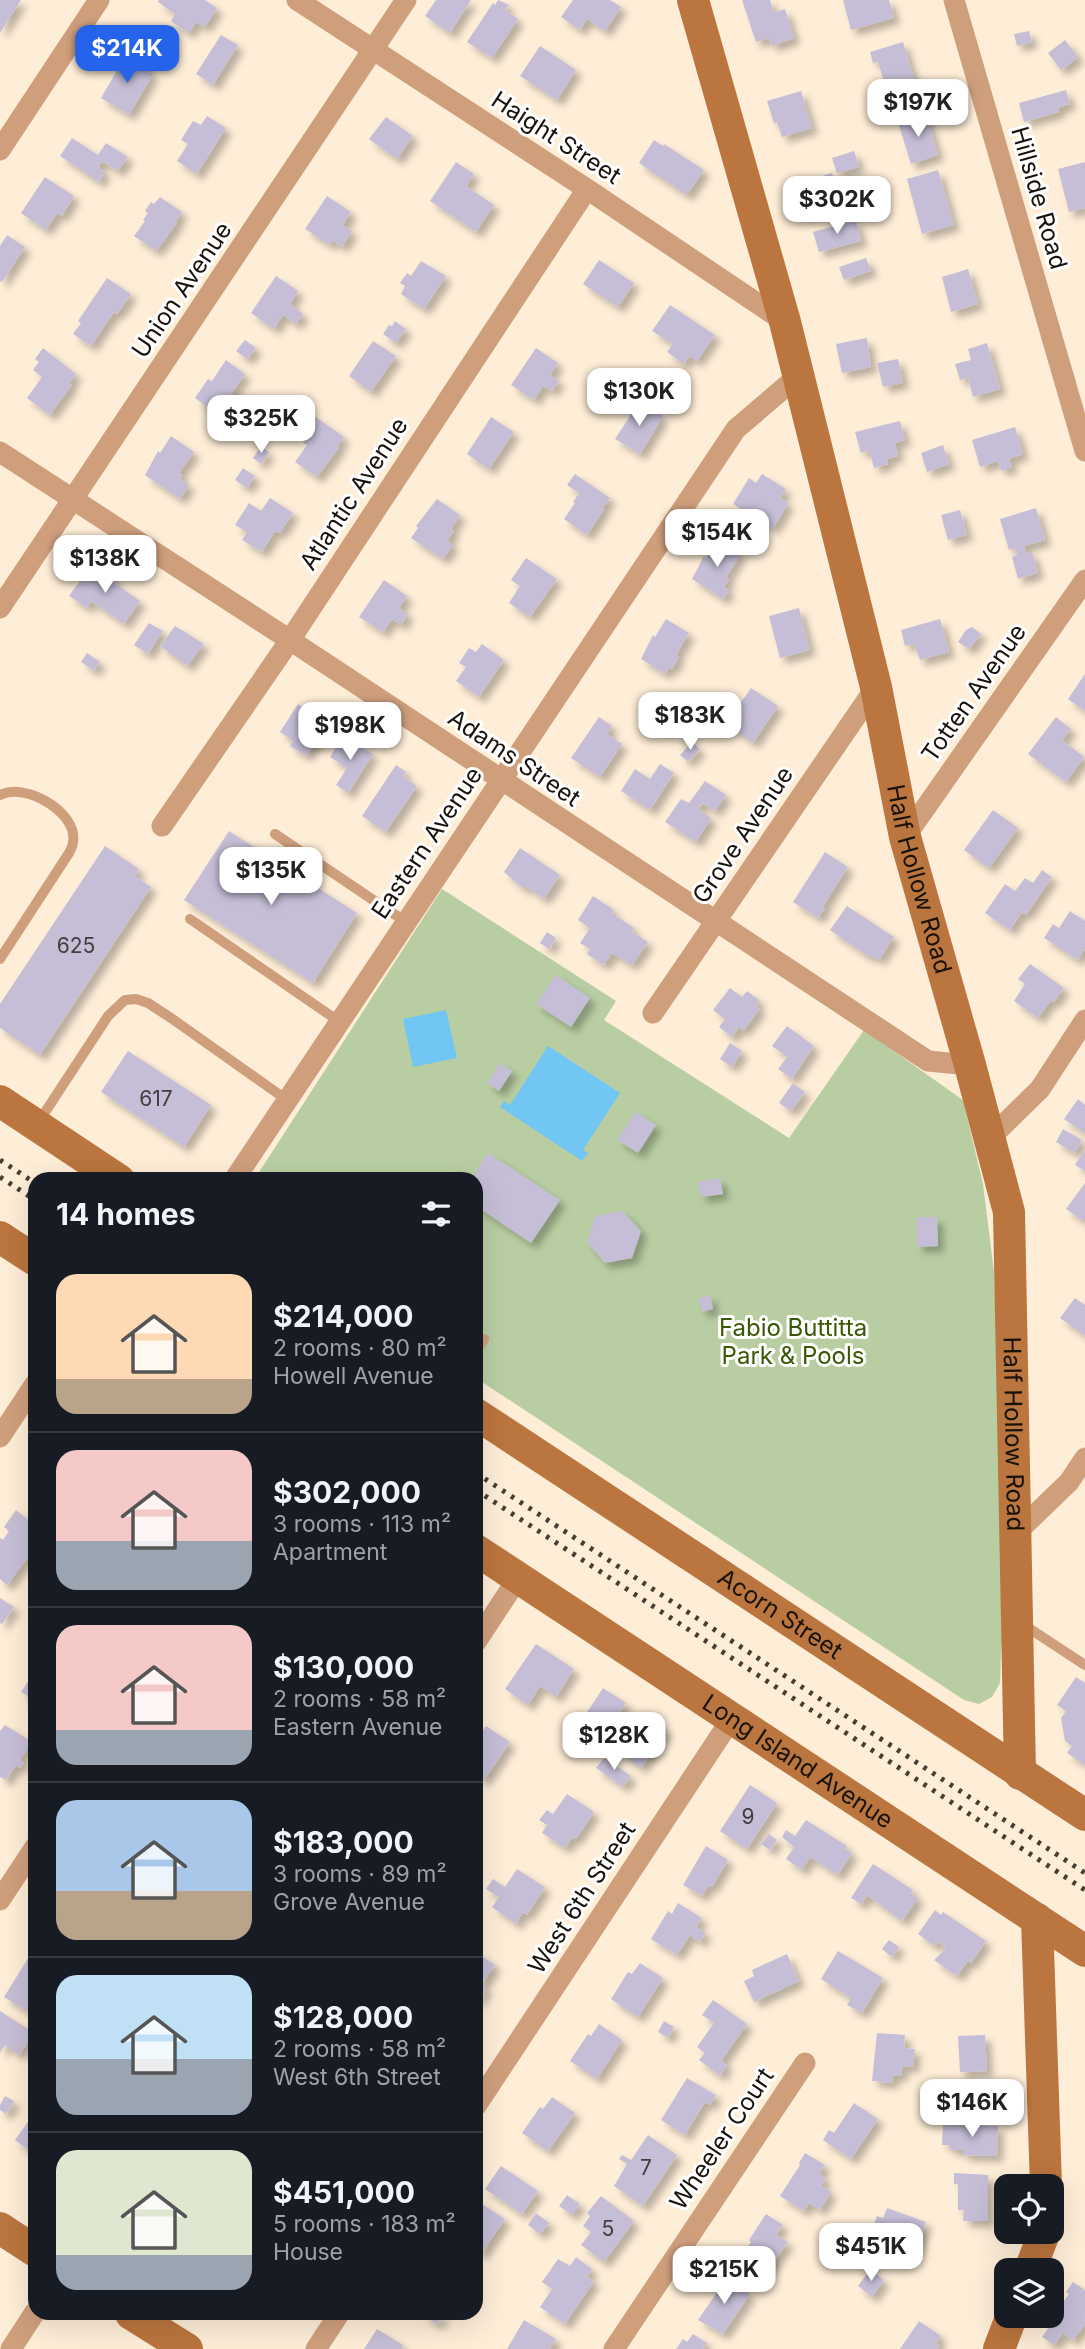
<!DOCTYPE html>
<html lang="en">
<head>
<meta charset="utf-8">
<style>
	:root { --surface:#171b24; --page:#242831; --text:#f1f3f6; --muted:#9ea1a6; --line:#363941; --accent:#2563eb }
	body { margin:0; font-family:Inter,sans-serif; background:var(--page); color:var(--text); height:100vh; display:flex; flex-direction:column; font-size:26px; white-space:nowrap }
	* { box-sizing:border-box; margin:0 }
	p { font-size:23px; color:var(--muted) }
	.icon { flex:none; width:38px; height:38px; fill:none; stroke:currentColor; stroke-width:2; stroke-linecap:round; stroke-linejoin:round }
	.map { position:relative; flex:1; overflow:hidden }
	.details { position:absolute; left:28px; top:1172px; width:455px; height:1148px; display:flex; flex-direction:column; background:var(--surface); border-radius:21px; box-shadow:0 7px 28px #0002 }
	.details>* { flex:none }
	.buttons { position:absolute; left:994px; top:2174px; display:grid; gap:14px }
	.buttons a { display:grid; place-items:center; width:70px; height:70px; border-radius:14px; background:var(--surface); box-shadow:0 7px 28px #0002; font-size:35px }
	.price { position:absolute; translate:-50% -60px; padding:0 16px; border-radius:14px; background:#fff; color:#222; font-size:23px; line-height:46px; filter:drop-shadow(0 2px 4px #0008) }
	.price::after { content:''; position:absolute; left:50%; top:42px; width:21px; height:16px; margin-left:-10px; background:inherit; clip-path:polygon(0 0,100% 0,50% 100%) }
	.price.current { background:var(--accent); color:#fff }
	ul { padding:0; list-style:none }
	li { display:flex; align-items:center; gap:21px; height:175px; padding:0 28px }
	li+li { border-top:2px solid var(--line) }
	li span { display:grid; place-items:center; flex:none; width:196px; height:140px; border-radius:21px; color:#555 }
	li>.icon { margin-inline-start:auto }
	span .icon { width:84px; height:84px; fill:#fffc; stroke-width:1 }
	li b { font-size:30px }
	h2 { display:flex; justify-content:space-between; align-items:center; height:84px; padding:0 28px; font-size:30px }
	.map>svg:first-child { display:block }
	.green { fill:#b8cea2 }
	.water { fill:#71c6f4 }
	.building { fill:#c5bed6; filter:url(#shadow) }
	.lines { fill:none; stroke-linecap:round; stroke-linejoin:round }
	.lane { stroke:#cf9f7c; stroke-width:10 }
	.street { stroke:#cf9f7c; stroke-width:21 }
	.secondary { stroke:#bb753e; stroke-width:32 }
	.rail { stroke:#463e33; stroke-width:5; stroke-dasharray:3.5 7; stroke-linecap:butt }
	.labels { text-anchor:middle; stroke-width:6; stroke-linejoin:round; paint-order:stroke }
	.number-label { font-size:21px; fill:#433d3d }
	.street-label { font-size:24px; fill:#18120a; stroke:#fff }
	.park-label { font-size:24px; fill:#3a5703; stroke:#fff }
</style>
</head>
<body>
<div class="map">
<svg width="1085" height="2349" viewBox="0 0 1085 2349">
	<defs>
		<filter id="shadow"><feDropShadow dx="6" dy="6" stdDeviation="3.5" flood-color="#0004"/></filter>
	</defs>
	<rect width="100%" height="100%" fill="#feedd7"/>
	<path class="green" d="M442,889L616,1001L604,1020L789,1138L864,1030L963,1100L983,1184L994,1272L1002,1492V1623L1000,1683L992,1697L979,1704L964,1700L476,1378V1180H254Z"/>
	<path class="water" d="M446,1010L457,1058L413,1067L403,1019Z
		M548,1046L620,1093L583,1150L588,1153L582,1161L500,1107L504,1101L510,1105Z"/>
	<path class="building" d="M0,0H21L0,33Z
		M159,0H205L217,8L205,27L196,22L189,33L171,21L175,14L158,2Z
		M436,0H471L450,33L425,16Z
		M498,0L509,5L505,10L518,19L492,58L467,42L493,3L495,5Z
		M573,0H610L621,7L605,31L587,19L580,30L561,17Z
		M742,0H770L774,13L785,9L794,38L772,46L769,38L756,42Z
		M843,0H889L894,18L851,30Z
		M1029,31L1032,42L1017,46L1014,34Z
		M221,35L238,45L213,85L196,74Z
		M1065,40L1078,57L1061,70L1048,53Z
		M903,42L917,89L889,97L878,62L873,63L870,52Z
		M540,46L576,70L557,100L520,76Z
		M125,57L138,65L140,61L148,65L145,69L153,74L129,115L101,98Z
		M1066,90L1070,104L1058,108L1059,112L1024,122L1019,103Z
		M801,91L812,128L782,137L777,122L774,123L767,101Z
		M926,114L938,155L911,164L898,122Z
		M207,116L226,128L197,174L177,161L188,144L181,140L193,121L201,125Z
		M386,117L413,136L397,159L369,139Z
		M72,138L98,155L106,143L128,157L118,171L102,161L98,167L105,172L99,182L60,156Z
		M654,140L663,146L664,144L704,170L687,195L639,163Z
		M854,151L859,167L837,173L832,158Z
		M456,162L474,174L466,186L494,205L476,232L430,201Z
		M1085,162V208L1069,212L1058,169Z
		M938,170L954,225L922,234L907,179Z
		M832,173L841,203L802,215L792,185Z
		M45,177L74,196L62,216L57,213L46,230L21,213Z
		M327,196L351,212L343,225L352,231L342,247L332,240L330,245L305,229Z
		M160,197L182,212L175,222L177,223L156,251L134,236L145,221L143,220L148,213L145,211L151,202L154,204Z
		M856,220L861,241L819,252L813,232Z
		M7,235L25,247L2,282L0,281V246Z
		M866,258L871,271L844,280L839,267Z
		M599,260L634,283L618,307L583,284Z
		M421,261L446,276L424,309L401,294L405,286L400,283L407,273L411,276Z
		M968,269L978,304L951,312L942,277Z
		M276,276L298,291L290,304L303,314L296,324L283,315L274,329L251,313Z
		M107,278L131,294L117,314L114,312L91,346L73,334L81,323L78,321Z
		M670,305L715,335L697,361L690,356L684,364L667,352L673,344L652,331Z
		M395,321L406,329L396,343L383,334L389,325L392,326Z
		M867,338L871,367L842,373L836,344Z
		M245,340L256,348L247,359L236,351Z
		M373,341L396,356L371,392L349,376Z
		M987,343L1000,389L973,397L968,378L960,380L955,364L971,360L968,349Z
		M43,348L76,374L69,384L72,385L50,415L27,398L42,377L33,370L39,362L35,359Z
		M536,348L558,363L550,375L559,381L552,391L543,386L534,400L511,385Z
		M898,359L903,383L883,387L877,363Z
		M226,360L245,374L217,414L195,398L208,379L212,381Z
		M640,401L663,416L640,454L615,439Z
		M313,415L344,437L337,447L339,448L317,477L295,462L307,445L303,443L314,428L307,424Z
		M491,417L514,432L489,469L467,454Z
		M900,421L905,440L895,443L898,456L887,459L888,464L874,468L869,450L861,453L855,432Z
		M1015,427L1023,454L1009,459L1012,467L1001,471L998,461L980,467L972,440Z
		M171,436L194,452L179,473L183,475L180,479L189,485L180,499L145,475L158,451L160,453Z
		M943,445L949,464L927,472L921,453Z
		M261,447L269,452L261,464L253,458Z
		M243,468L255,476L247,488L235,480Z
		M575,474L610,498L602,508L604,509L587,535L564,519L575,503L573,502L579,493L567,485Z
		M762,474L786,489L780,498L788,503L773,529L733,504L749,478L756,483Z
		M270,498L293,513L280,533L275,531L262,552L242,540L247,532L235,525L249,503L261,511Z
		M437,499L460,515L451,529L454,531L447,540L453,545L443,559L411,538L418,528L416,526Z
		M1036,508L1045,540L1024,546L1026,553L1032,552L1038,573L1018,579L1012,557L1017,555L1015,548L1009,550L1000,519Z
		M960,510L967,535L948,540L941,515Z
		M718,540L741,554L726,577L729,579L724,587L729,591L723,599L692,579L704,556L706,558Z
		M526,558L557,579L530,617L509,603L520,586L511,580Z
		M89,568L102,577L105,573L115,579L113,582L140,601L124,624L91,601L87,608L69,596Z
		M384,580L407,596L399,608L408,614L401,625L392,619L383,632L359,617Z
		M799,608L810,650L780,658L769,616Z
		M666,619L689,633L676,655L679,657L672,669L669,667L665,674L641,659L653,635L655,637Z
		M940,619L949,652L920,660L914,644L905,646L901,630Z
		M149,623L163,631L148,654L134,645Z
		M175,626L204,644L187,666L160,646Z
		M972,627L981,634L969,649L958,642L966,630Z
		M482,644L504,660L479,697L456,681L466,667L459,663L469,648L476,652Z
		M87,653L100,662L94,671L81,662Z
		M1085,674V711L1068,699Z
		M751,688L778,706L753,743L726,724Z
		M298,704L328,724L306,756L290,746L293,741L280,732Z
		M665,708L675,718L665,728L655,719Z
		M599,717L612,726L607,734L622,744L600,777L571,758Z
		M1056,717L1071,729L1062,740L1084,757L1066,782L1028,754Z
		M343,736L373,754L348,793L336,785L347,768L330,757Z
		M692,742L700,749L688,762L680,755Z
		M660,764L674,773L650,810L621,791L635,769L650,779Z
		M396,765L406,772L403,776L417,786L386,832L362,816Z
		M705,781L726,795L715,811L703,803L697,808L711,818L696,842L665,822L681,799L689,803Z
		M993,810L1018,828L989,868L964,850Z
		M229,831L357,913L313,983L184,900Z
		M105,846L139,869L135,876L151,887L40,1055L0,1028V1004Z
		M520,848L560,875L544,899L526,886L524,889L504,872Z
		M825,852L848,867L823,906L825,908L818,918L793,902Z
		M1042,870L1052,877L1026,915L1022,912L1010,930L985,913L1005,884L1015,891L1025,878L1033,883Z
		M593,896L614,910L612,913L634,928L632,932L648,942L632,965L612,953L604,965L587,954L590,949L580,943L590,928L578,920Z
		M847,906L894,937L879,960L870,954L869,957L830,930Z
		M1070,911L1085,921V949L1078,960L1044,938L1053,924L1059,928Z
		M547,932L556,938L549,949L540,943Z
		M1030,964L1064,988L1054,1002L1051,1000L1038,1018L1014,1001L1025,984L1018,979Z
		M556,975L590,998L571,1027L536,1004Z
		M730,988L742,997L747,991L759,1000L756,1005L760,1009L743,1031L739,1027L732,1037L719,1027L725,1019L713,1010Z
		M787,1026L814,1046L792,1079L778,1069L787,1057L772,1046Z
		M730,1043L742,1051L732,1067L720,1059Z
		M128,1051L211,1105L184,1147L101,1092Z
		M500,1063L512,1071L499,1091L487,1083Z
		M793,1083L805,1092L791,1111L779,1103Z
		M1078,1099L1085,1105V1133L1064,1119Z
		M636,1112L656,1125L638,1153L617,1140Z
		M1063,1129L1082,1140L1075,1153L1056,1142Z
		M1085,1149V1171L1075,1165Z
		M488,1153L560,1200L531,1243L476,1206V1180H471Z
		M720,1178L723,1194L701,1197L698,1182Z
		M1085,1183V1218L1082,1220L1066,1209Z
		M622,1211L641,1231L632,1258L605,1263L587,1242L595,1216Z
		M916,1217H937L938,1246L917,1247Z
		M710,1295L713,1309L702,1312L698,1298Z
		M1075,1298L1085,1305V1336L1060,1318Z
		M16,1510L35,1525V1548L7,1585L0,1579V1538L3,1540L9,1531L4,1527Z
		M0,1598L14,1607L2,1624L0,1623Z
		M536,1644L574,1669L556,1697L540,1686L528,1705L505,1689Z
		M35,1671V1701L21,1692Z
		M1076,1677L1085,1683V1765L1067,1753L1072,1746L1065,1741L1061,1718L1066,1711L1057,1705Z
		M603,1688L626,1703L602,1741L578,1726Z
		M643,1714L667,1730L641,1768L618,1752L627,1739L621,1735L630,1722L635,1726Z
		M5,1725L32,1742L20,1760L24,1763L20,1768L16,1765L6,1780L0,1777V1731Z
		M486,1726L510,1742L484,1780L476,1775V1735L478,1736Z
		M604,1758L631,1776L623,1787L596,1768Z
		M750,1785L777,1803L747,1849L720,1831Z
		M567,1794L594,1812L576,1839L573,1837L565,1848L542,1833L547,1825L539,1820L547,1810L553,1814Z
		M806,1820L847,1846L845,1849L852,1853L838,1875L810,1857L802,1870L786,1859L794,1847L782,1837L786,1830L795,1836Z
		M769,1834L777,1840L770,1850L761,1844Z
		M706,1846L728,1860L712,1887L709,1885L702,1896L683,1885Z
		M873,1864L913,1890L911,1893L918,1898L902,1921L867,1895L861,1904L851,1898Z
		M517,1869L545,1887L527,1915L523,1912L516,1924L492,1907L499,1897L486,1889L493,1879L505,1887Z
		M678,1903L702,1918L696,1927L706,1933L700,1942L690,1935L677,1955L651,1939L668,1911L672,1914Z
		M935,1910L941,1915L943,1912L986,1941L971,1963L968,1961L957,1976L934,1960L946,1948L938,1942L935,1946L918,1934Z
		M889,1940L899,1947L892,1957L882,1949Z
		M35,1947V2004L30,2013L4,1997Z
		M838,1951L883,1978L862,2013L847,2005L851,1998L821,1979Z
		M476,1952L495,1965L481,1985L486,1989L476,2003Z
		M787,1954L799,1981L754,2002L744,1981L754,1976L752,1970Z
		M640,1963L663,1978L638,2017L611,1999L628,1972L632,1974Z
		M713,2000L747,2024L721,2061L727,2065L720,2076L699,2060L705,2053L697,2047L714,2023L702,2015Z
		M0,2011L34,2033L19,2055L5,2045L0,2053Z
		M664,2021L674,2027L668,2038L658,2032Z
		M599,2024L622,2040L597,2079L570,2061L588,2034L591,2036Z
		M877,2033L905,2035L904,2048L915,2049L913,2067L903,2066L901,2076L893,2075L892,2083L872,2081Z
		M985,2035L987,2071L960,2072L958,2036Z
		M687,2078L716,2095L710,2105L705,2102L685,2135L661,2120Z
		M5,2096L14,2101L6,2114L0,2110V2105Z
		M552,2097L575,2113L548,2151L522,2133L540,2107L543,2109Z
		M854,2103L878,2119L851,2159L823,2140L829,2130L834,2133Z
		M30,2119L35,2123V2155L15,2140Z
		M943,2124L998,2126L997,2156L963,2155V2150H950V2145H942Z
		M648,2135L677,2155L643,2206L614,2186L627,2164L619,2159L622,2155L631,2160Z
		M805,2153L825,2165L819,2174L826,2179L821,2185L831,2192L820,2210L809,2203L804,2211L780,2196L800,2165L799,2163Z
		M501,2166L538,2191L522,2214L485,2189Z
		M954,2173L988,2175V2221H963L964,2210H958V2184H954Z
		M567,2195L580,2204L572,2215L559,2206Z
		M601,2196L634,2221L604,2262L581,2245L591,2232L583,2226L590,2216L587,2213Z
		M476,2200L505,2219L481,2254L476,2251Z
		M887,2208L926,2222L915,2253L909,2251L907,2255L868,2241L877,2216L883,2218Z
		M536,2213L549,2223L540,2234L528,2225Z
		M766,2214L783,2225L776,2235L788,2242L765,2274L741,2257L751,2242L749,2240Z
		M576,2257L592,2269L587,2277L594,2281L565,2324L540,2307L552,2289L542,2282L558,2259L570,2266Z
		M870,2270L884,2280L872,2297L858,2286Z
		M724,2276L750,2294L723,2334L698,2320L720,2288L717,2287Z
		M1073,2282L1085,2290V2324L1073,2340L1063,2333L1054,2345L1042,2337L1051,2324L1049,2322L1069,2294L1066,2292Z
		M420,2314H444L437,2324Z
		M524,2320L556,2339L550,2349H507Z
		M919,2321L941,2336L936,2343L940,2346L937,2349H900Z
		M377,2329L403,2345L401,2349H364Z
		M693,2334L707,2343L703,2349H676L683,2339L687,2342Z"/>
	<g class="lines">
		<path class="lane" d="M0,795C25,782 78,812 73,842C73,846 71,849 69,853L0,959
			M275,834L406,922
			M190,919L340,1022
			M38,1123L108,1016L125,1000L136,999L148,1003L171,1018L287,1100
			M476,1351L484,1339
			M1021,1623L1085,1665"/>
		<path class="street" d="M297,0L587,189L785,322
			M954,0L1085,451
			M0,150L99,0
			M0,452L290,640L928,1061L970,1065
			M0,608L406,0
			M162,826L290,640L587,189
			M905,837L1085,580
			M653,1013L876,687
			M989,1139L1040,1089L1085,1020
			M234,1180L736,429L798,376
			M0,1437L35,1384
			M1016,1533L1069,1482L1085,1458
			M476,1642L518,1578
			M0,1900L35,1847
			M476,2106L732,1718
			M11,2349L35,2312
			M316,2349L339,2314
			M614,2349L805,2063"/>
		<g class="secondary">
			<path id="s1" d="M693,0L785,322L876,687L905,837L970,1065L1009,1212L1020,1774"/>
			<path d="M0,1101L119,1180"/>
			<path d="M0,1237L35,1260"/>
			<path id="s2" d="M476,1414L1085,1815"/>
			<path id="s3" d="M476,1550L1085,1951"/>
			<path d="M1037,1919L1046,2186"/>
			<path d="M0,2228L35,2251"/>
			<path d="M1030,2270L1045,2231"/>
			<path d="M131,2314L187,2349"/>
			<path d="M999,2349L1012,2315"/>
		</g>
		<path class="rail" d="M0,1160L35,1183
			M0,1177L35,1200
			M476,1473L1085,1873
			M476,1490L1085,1890"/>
	</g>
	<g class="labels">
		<g class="number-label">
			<text x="76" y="953">625</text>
			<text x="156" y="1106">617</text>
			<text x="748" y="1824">9</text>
			<text x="646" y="2175">7</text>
			<text x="608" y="2236">5</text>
		</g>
		<g class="street-label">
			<text transform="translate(556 138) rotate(33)" y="8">Haight Street</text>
			<text transform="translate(1039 198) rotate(74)" y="8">Hillside Road</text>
			<text transform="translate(182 290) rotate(-56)" y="8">Union Avenue</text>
			<text transform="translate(354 494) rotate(-57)" y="8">Atlantic Avenue</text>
			<text transform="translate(974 693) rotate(-55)" y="8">Totten Avenue</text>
			<text transform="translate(514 758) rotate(34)" y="8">Adams Street</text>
			<text transform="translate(743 835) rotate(-56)" y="8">Grove Avenue</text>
			<text transform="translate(427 843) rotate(-56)" y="8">Eastern Avenue</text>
			<text dy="8" stroke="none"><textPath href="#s1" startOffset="908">Half Hollow Road</textPath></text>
			<text dy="8" stroke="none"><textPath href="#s1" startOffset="1475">Half Hollow Road</textPath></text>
			<text dy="8" stroke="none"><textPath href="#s2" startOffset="364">Acorn Street</textPath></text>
			<text dy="8" stroke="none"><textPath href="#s3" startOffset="385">Long Island Avenue</textPath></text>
			<text transform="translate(582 1898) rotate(-57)" y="8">West 6th Street</text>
			<text transform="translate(722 2139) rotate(-56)" y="8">Wheeler Court</text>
		</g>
		<g class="park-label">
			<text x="793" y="1336">Fabio Buttitta<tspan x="793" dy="28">Park &amp; Pools</tspan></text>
		</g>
	</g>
</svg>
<div class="buttons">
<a><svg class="icon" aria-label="locate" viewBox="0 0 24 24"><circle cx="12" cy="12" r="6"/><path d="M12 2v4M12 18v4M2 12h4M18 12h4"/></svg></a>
<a><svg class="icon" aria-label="layers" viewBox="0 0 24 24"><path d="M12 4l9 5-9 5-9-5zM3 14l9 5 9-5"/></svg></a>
</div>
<b class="price current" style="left:127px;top:85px">$214K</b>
<b class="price" style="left:918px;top:139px">$197K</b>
<b class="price" style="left:837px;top:236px">$302K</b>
<b class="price" style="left:639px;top:428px">$130K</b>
<b class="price" style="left:261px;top:455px">$325K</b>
<b class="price" style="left:717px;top:569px">$154K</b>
<b class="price" style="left:105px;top:595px">$138K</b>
<b class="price" style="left:690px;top:752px">$183K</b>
<b class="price" style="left:350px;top:762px">$198K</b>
<b class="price" style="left:271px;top:907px">$135K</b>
<b class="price" style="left:614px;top:1772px">$128K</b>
<b class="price" style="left:972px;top:2139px">$146K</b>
<b class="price" style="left:871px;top:2283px">$451K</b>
<b class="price" style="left:724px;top:2306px">$215K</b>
<section class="details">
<h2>14 homes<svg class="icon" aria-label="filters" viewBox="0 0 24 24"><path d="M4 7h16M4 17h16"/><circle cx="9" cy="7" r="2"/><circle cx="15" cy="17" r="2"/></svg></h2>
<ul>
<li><span style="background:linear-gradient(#ffd9b3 75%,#b9a48a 0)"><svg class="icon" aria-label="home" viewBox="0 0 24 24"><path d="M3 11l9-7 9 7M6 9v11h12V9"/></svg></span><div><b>$214,000</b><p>2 rooms · 80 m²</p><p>Howell Avenue</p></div></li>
<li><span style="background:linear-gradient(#f6c9c9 65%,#9aa5b1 0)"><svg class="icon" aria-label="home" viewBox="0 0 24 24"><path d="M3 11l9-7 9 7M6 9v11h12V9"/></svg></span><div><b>$302,000</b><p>3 rooms · 113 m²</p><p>Apartment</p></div></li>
<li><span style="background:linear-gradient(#f6c9c9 75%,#9aa5b1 0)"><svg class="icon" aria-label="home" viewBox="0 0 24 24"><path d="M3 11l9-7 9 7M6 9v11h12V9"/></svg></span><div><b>$130,000</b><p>2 rooms · 58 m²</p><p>Eastern Avenue</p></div></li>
<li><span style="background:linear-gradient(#a9c7e8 65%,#b9a48a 0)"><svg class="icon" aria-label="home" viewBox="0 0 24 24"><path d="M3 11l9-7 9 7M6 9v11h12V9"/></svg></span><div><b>$183,000</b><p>3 rooms · 89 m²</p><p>Grove Avenue</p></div></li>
<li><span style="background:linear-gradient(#bfe0f5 60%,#9aa5b1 0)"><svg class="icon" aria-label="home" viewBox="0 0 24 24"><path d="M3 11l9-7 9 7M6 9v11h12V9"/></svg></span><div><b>$128,000</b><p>2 rooms · 58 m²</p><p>West 6th Street</p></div></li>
<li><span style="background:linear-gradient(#dfe7d0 75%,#9aa5b1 0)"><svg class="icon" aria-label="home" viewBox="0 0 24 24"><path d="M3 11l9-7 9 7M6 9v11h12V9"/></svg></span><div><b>$451,000</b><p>5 rooms · 183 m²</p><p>House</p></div></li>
</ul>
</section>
</div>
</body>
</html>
